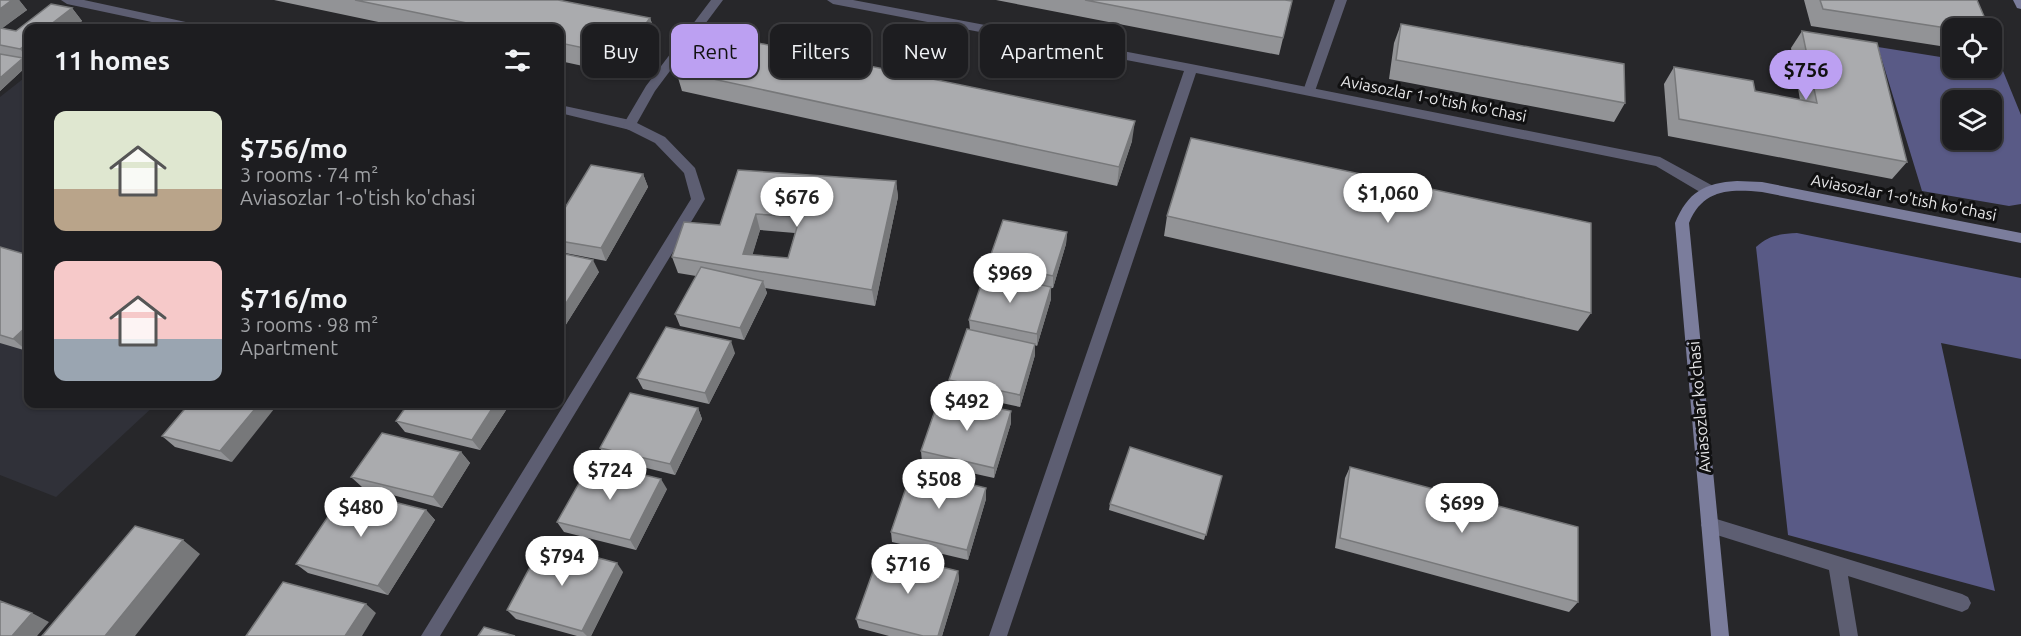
<!DOCTYPE html>
<html lang="en">
<head>
<meta charset="utf-8">
<style>
	:root { --surface:#1d1d20; --page:#252629; --text:#f1f3f6; --muted:#a0a2a5; --line:#3b3b3e; --accent:#bca0f2 }
	body { margin:0; font-family:Ubuntu,sans-serif; background:var(--page); color:var(--text); height:100vh; display:flex; flex-direction:column; font-size:22px; white-space:nowrap }
	* { box-sizing:border-box; margin:0 }
	p { font-size:20px; color:var(--muted) }
	.icon { flex:none; width:33px; height:33px; fill:none; stroke:currentColor; stroke-width:2; stroke-linecap:round; stroke-linejoin:round }
	.map { position:relative; flex:1; overflow:hidden }
	.side { position:absolute; left:24px; top:24px; width:540px; height:384px; display:flex; flex-direction:column; background:var(--surface); border-radius:12px; box-shadow:0 2px 4px #0004,0 0 0 2px var(--line) }
	.side>* { flex:none }
	.guide { position:absolute; left:582px; top:24px; width:570px; height:54px; display:flex; gap:12px }
	.tools { position:absolute; left:1942px; top:18px; display:grid; gap:12px }
	.tools a { display:grid; place-items:center; width:60px; height:60px; border-radius:12px; background:var(--surface); box-shadow:0 2px 4px #0004,0 0 0 2px var(--line); font-size:30px }
	.price { position:absolute; translate:-50% -51px; padding:0 14px; border-radius:21px; background:#fff; color:#222; font-size:20px; line-height:39px; filter:drop-shadow(0 2px 3px #0008) }
	.price::after { content:''; position:absolute; left:50%; top:36px; width:18px; height:14px; margin-left:-9px; background:inherit; clip-path:polygon(0 0,100% 0,50% 100%) }
	.price.current { background:var(--accent); color:#111 }
	ul { padding:0; list-style:none }
	li { display:flex; align-items:center; gap:18px; height:150px; padding:0 30px }
	li span { display:grid; place-items:center; flex:none; width:168px; height:120px; border-radius:12px; color:#555 }
	li>.icon { margin-inline-start:auto }
	span .icon { width:72px; height:72px; fill:#fffc; stroke-width:1 }
	li b { font-size:26px }
	h2 { display:flex; justify-content:space-between; align-items:center; height:72px; padding:0 30px; font-size:26px }
	.chip { padding:0 21px; border-radius:12px; background:var(--surface); box-shadow:0 2px 4px #0004,0 0 0 2px var(--line); font-size:21px; line-height:54px }
	.chip.current { background:var(--accent); color:#111 }
	.map>svg:first-child { display:block }
	.built { fill:#303139 }
	.forest { fill:#595a86; fill-rule:evenodd }
	.lines { fill:none; stroke-linecap:round; stroke-linejoin:round }
	.lane { fill:#5d5e72; fill-rule:evenodd }
	.street { fill:#5d5e72; fill-rule:evenodd }
	.secondary { fill:#7b7d9c; fill-rule:evenodd }
	.wall { fill:#929396; fill-rule:evenodd }
	.shaded-wall { fill:#77787a }
	.building { fill:#aaabae; stroke:#77787a; stroke-width:1.5; fill-rule:evenodd }
	.labels { text-anchor:middle; stroke-width:6; stroke-linejoin:round; paint-order:stroke }
	.street-label { font-size:16px; fill:#e7e7e9; stroke:#101011 }
</style>
</head>
<body>
<div class="map">
<svg width="2021" height="636" viewBox="0 0 2021 636">
	<rect width="100%" height="100%" fill="#27272a"/>
	<path class="built" d="M28,75V404H156L56,497L0,475V97Z"/>
	<path class="forest" d="M1878,47L1953,59V68L2001,66L2021,115V204L2009,206L1922,191ZM1953,100H1992V140H1953Z
		M1797,233L2021,278V359L1941,343L1995,591L1788,535L1756,247C1769,235 1780,234 1797,233Z"/>
	<g class="lines">
		<path class="lane" d="M61,0H84L195,24L201,28H180L67,4Z
			M1335,0H1347L1315,91L1313,94H1305L1303,91Z
			M560,105L630,120L637,125L630,130L560,113Z
			M1710,517L1962,594L1968,597L1971,603L1968,609L1962,612L1848,576L1858,636H1840L1829,570L1704,531L1701,525L1704,519Z"/>
		<path class="street" d="M711,0H723L655,91L637,123L665,137L695,168L705,199L440,636H421L691,199L684,173L655,143L625,128L623,125L646,86Z
			M827,0H853L1191,64L1660,157L1715,187L1717,191L1715,195H1705L1656,166L1196,73L1007,636H989L1184,71L833,4Z"/>
		<path class="secondary" d="M2013,0H2021V9L2017,8Z
			M1737,181L1762,182L2021,233V243L1762,192C1729,189 1703,189 1689,223L1729,636H1711L1675,223C1688,192 1704,183 1737,181Z"/>
	</g>
	<path class="wall" d="M0,0H19L27,10L2,28L16,31L51,4L72,8L82,21L73,28H28V62L26,61L28,64V65L0,91Z
		M274,0H558L650,18L657,38L629,76L560,61V28H407Z
		M996,0H1285L1292,1L1279,55Z
		M1804,0H1977L1953,28V48L1811,26Z
		M1401,24L1625,103L1614,122L1389,79L1394,43Z
		M1802,31L1907,162L1892,179L1668,136L1664,84L1674,67L1755,91L1800,100L1791,48Z
		M676,71L1132,141L1117,186L682,91Z
		M738,170L896,181L898,197L875,306L765,288L767,293L744,340L680,326L675,314L696,276L678,273L672,257L720,225ZM760,230L795,233L788,258L752,255Z
		M643,174L648,187L606,261L560,252V216Z
		M1167,216L1591,313L1578,331L1164,236Z
		M1067,232L1066,244L1053,288H1051V299L1037,346L1035,345V355L1020,407L950,392L949,380L970,330L969,320L988,274V263Z
		M0,247L27,351L0,343Z
		M560,253L599,272L565,326L560,325Z
		M735,353L709,404L643,389L637,378Z
		M189,404L232,462L175,447L162,436Z
		M510,404L480,450L405,432L396,421Z
		M698,408L702,419L675,475L606,458L600,448Z
		M1011,423L994,478L922,462L921,451Z
		M461,452L470,463L442,508L362,487L351,477Z
		M1350,467L1578,602L1569,612L1335,548L1345,478Z
		M1222,476L1204,540L1109,510L1110,504Z
		M986,488V499L968,560L892,542L891,532Z
		M667,489L636,550L564,532L557,522Z
		M426,510L435,520L388,595L308,573L296,564Z
		M958,571L959,580L942,636H889L859,628L856,619Z
		M623,572L591,636H577L516,619L507,610Z"/>
	<path class="shaded-wall" d="M12,0H19L27,10L0,30V9Z
		M72,8L82,21L73,28H46Z
		M650,18L657,38L629,76L622,56Z
		M28,43V59L20,49Z
		M23,58L28,64V65L0,91V78Z
		M1135,121L1132,141L1117,186L1119,167Z
		M643,174L648,187L606,261L601,248Z
		M896,181L898,197L875,306L872,290Z
		M756,214L760,230L748,270L743,254Z
		M1067,232L1066,244L1053,288V276Z
		M593,260L599,272L565,326L560,315V313Z
		M763,281L767,293L744,340L740,328Z
		M1051,287V299L1037,346V334Z
		M28,325V350L27,351L13,339Z
		M731,341L735,353L709,404L705,393Z
		M1035,344V355L1020,407V395Z
		M259,404H278L232,462L220,451Z
		M495,404H510L480,450L472,440Z
		M698,408L702,419L675,475L670,464Z
		M1011,411V423L994,478V468Z
		M461,452L470,463L442,508L433,497Z
		M661,479L667,489L636,550L630,540Z
		M986,488V499L968,560L967,550Z
		M426,510L435,520L388,595L378,586Z
		M183,540L200,554L135,636H105Z
		M617,563L623,572L591,636H587L582,631Z
		M958,571L959,580L942,636H938Z
		M366,604L376,613L362,636H345Z
		M32,613L49,622L37,636H12Z"/>
	<path class="building" d="M0,0H12L0,9Z
		M355,0H558L650,18L622,56L560,43V28H491Z
		M1085,0H1285L1292,1L1283,38Z
		M1820,0H1977L1989,28L1953,29L1823,9Z
		M51,4L72,8L46,28H28V43L20,49L0,45V28L16,31Z
		M1401,24L1624,64L1625,103L1396,60Z
		M1802,31L1877,43L1907,162L1679,119L1674,67L1753,81L1755,91L1817,103Z
		M705,32L1135,121L1119,167L676,71Z
		M0,54L23,58L0,78Z
		M1191,138L1591,223V313L1167,216Z
		M591,165L643,174L601,248L560,241V216Z
		M738,170L896,181L872,290L672,257L684,222L720,225ZM756,214L800,217L788,258L743,254Z
		M1003,220L1067,232L1053,276L988,263Z
		M0,247L28,255V325L13,339L0,335Z
		M560,253L593,260L560,313Z
		M701,267L763,281L740,328L675,314Z
		M985,273L1051,287L1037,334L969,320Z
		M666,327L731,341L705,393L637,378Z
		M967,329L1035,344L1020,395L949,380Z
		M630,393L698,408L670,464L600,448Z
		M940,396L1011,411L994,468L921,451Z
		M189,404H259L220,451L162,436Z
		M408,404H495L472,440L396,421Z
		M382,433L461,452L433,497L351,477Z
		M1130,447L1222,476L1206,535L1110,504Z
		M591,462L661,479L630,540L557,522Z
		M1350,467L1578,527V602L1340,538Z
		M912,470L986,488L967,550L891,532Z
		M346,490L426,510L378,586L296,564Z
		M135,526L183,540L105,636H42Z
		M543,543L617,563L582,631L507,610Z
		M880,552L958,571L938,636H923L856,619Z
		M283,582L366,604L345,636H246Z
		M0,601L32,613L12,636H0Z
		M484,627L515,636H478Z"/>
	<g class="labels">
		<g class="street-label">
			<text transform="translate(1434 98) rotate(11)" y="6">Aviasozlar 1-o'tish ko'chasi</text>
			<text transform="translate(1904 197) rotate(11)" y="6">Aviasozlar 1-o'tish ko'chasi</text>
			<text transform="translate(1699 407) rotate(-95)" y="6">Aviasozlar ko'chasi</text>
		</g>
	</g>
</svg>
<div class="tools">
<a><svg class="icon" aria-label="locate" viewBox="0 0 24 24"><circle cx="12" cy="12" r="6"/><path d="M12 2v4M12 18v4M2 12h4M18 12h4"/></svg></a>
<a><svg class="icon" aria-label="layers" viewBox="0 0 24 24"><path d="M12 4l9 5-9 5-9-5zM3 14l9 5 9-5"/></svg></a>
</div>
<b class="price current" style="left:1806px;top:101px">$756</b>
<b class="price" style="left:1388px;top:224px">$1,060</b>
<b class="price" style="left:797px;top:228px">$676</b>
<b class="price" style="left:1010px;top:304px">$969</b>
<b class="price" style="left:967px;top:432px">$492</b>
<b class="price" style="left:610px;top:501px">$724</b>
<b class="price" style="left:939px;top:510px">$508</b>
<b class="price" style="left:1462px;top:534px">$699</b>
<b class="price" style="left:361px;top:538px">$480</b>
<b class="price" style="left:562px;top:587px">$794</b>
<b class="price" style="left:908px;top:595px">$716</b>
<div class="guide">
<a class="chip">Buy</a>
<a class="chip current">Rent</a>
<a class="chip">Filters</a>
<a class="chip">New</a>
<a class="chip">Apartment</a>
</div>
<section class="side">
<h2>11 homes<svg class="icon" aria-label="filters" viewBox="0 0 24 24"><path d="M4 7h16M4 17h16"/><circle cx="9" cy="7" r="2"/><circle cx="15" cy="17" r="2"/></svg></h2>
<ul>
<li><span style="background:linear-gradient(#dfe7d0 65%,#b9a48a 0)"><svg class="icon" aria-label="home" viewBox="0 0 24 24"><path d="M3 11l9-7 9 7M6 9v11h12V9"/></svg></span><div><b>$756/mo</b><p>3 rooms · 74 m²</p><p>Aviasozlar 1-o'tish ko'chasi</p></div></li>
<li><span style="background:linear-gradient(#f6c9c9 65%,#9aa5b1 0)"><svg class="icon" aria-label="home" viewBox="0 0 24 24"><path d="M3 11l9-7 9 7M6 9v11h12V9"/></svg></span><div><b>$716/mo</b><p>3 rooms · 98 m²</p><p>Apartment</p></div></li>
</ul>
</section>
</div>
</body>
</html>
